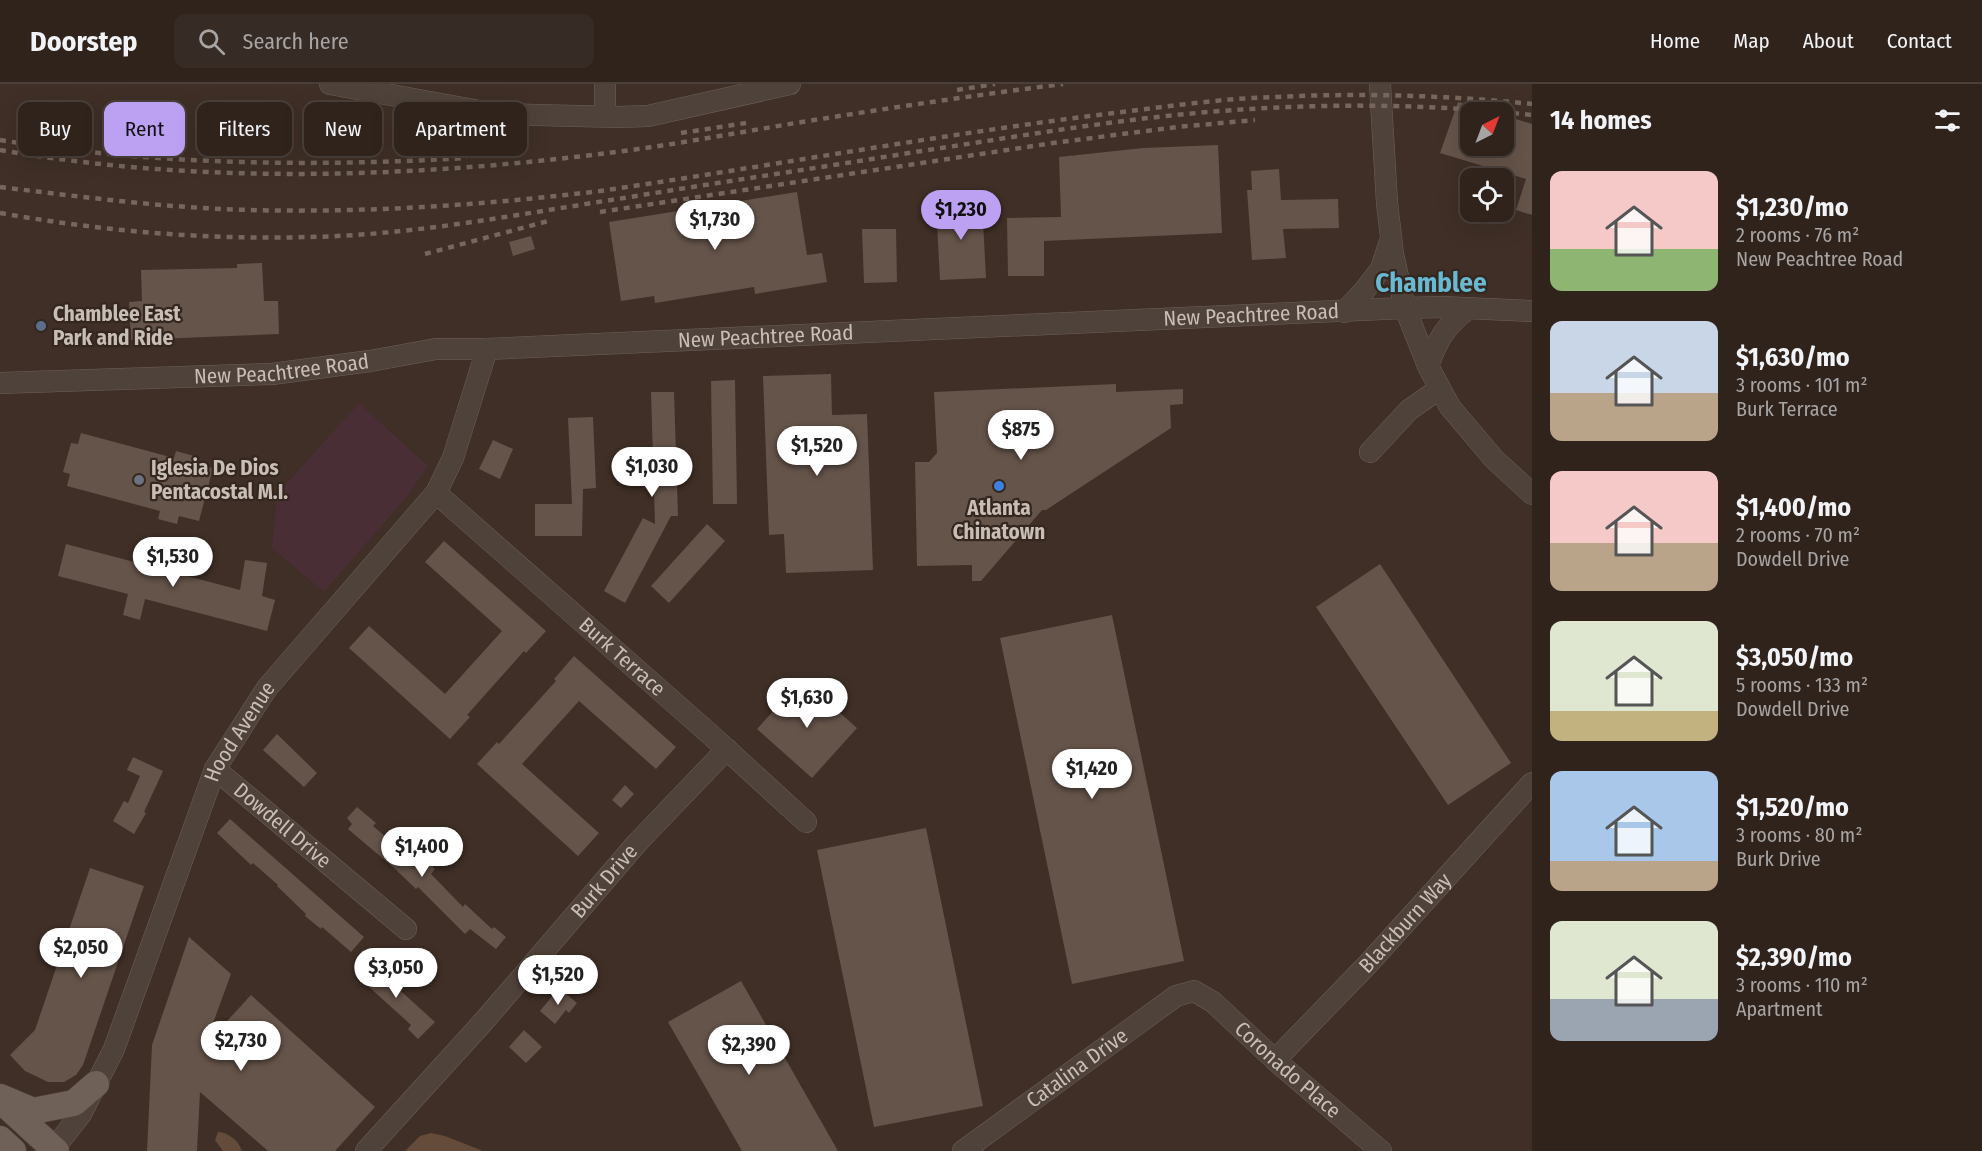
<!DOCTYPE html>
<html lang="en">
<head>
<meta charset="utf-8">
<style>
	:root { --surface:#2f231c; --page:#372b25; --text:#f1f3f6; --muted:#a7a4a3; --line:#4a403b; --accent:#bca0f2 }
	body { margin:0; font-family:"Fira Sans Condensed",sans-serif; background:var(--page); color:var(--text); height:100vh; display:flex; flex-direction:column; font-size:22px; white-space:nowrap }
	* { box-sizing:border-box; margin:0 }
	p { font-size:20px; color:var(--muted) }
	.icon { flex:none; width:33px; height:33px; fill:none; stroke:currentColor; stroke-width:2; stroke-linecap:round; stroke-linejoin:round }
	.map { position:relative; flex:1; overflow:hidden }
	.details { display:flex; flex-direction:column; background:var(--surface); width:450px }
	.details>* { flex:none }
	.hud { position:absolute; left:18px; top:18px; width:570px; height:54px; display:flex; gap:12px }
	.needle { width:39px; rotate:42deg }
	.buttons { position:absolute; left:1460px; top:18px; display:grid; gap:12px }
	.buttons a { display:grid; place-items:center; width:54px; height:54px; border-radius:12px; background:var(--surface); box-shadow:0 6px 24px #0002,0 0 0 2px var(--line); font-size:30px }
	.price { position:absolute; translate:-50% -51px; padding:0 14px; border-radius:21px; background:#fff; color:#222; font-size:20px; line-height:39px; filter:drop-shadow(0 2px 3px #0008) }
	.price::after { content:''; position:absolute; left:50%; top:36px; width:18px; height:14px; margin-left:-9px; background:inherit; clip-path:polygon(0 0,100% 0,50% 100%) }
	.price.on { background:var(--accent); color:#111 }
	ul { padding:0; list-style:none }
	li { display:flex; align-items:center; gap:18px; height:150px; padding:0 18px }
	li span { display:grid; place-items:center; flex:none; width:168px; height:120px; border-radius:12px; color:#555 }
	li>.icon { margin-inline-start:auto }
	span .icon { width:72px; height:72px; fill:#fffc; stroke-width:1 }
	li b { font-size:26px }
	h2 { display:flex; justify-content:space-between; align-items:center; height:72px; padding:0 18px; font-size:26px }
	.chip { padding:0 21px; border-radius:12px; background:var(--surface); box-shadow:0 6px 24px #0002,0 0 0 2px var(--line); font-size:21px; line-height:54px }
	.chip.on { background:var(--accent); color:#111 }
	header { display:flex; align-items:center; gap:36px; box-sizing:border-box; height:84px; padding:0 30px; background:var(--surface); border-bottom:2px solid var(--line) }
	header strong { font-size:28px }
	nav { display:flex; gap:33px; margin-inline-start:auto; font-size:21px }
	.search { width:420px; height:54px; background:var(--page); display:flex; align-items:center; gap:15px; box-sizing:border-box; padding:0 21px; border-radius:12px; color:var(--muted); font-size:22px }
	main { display:flex; flex:1; min-height:0 }
	.map>svg:first-child { display:block }
	.green { fill:#492f35 }
	.water { fill:#654b3a }
	.building { fill:#65544a; fill-rule:evenodd }
	.lines { fill:none; stroke-linecap:round; stroke-linejoin:round }
	.minor-casing { stroke:#6c6058; stroke-width:22 }
	.major-casing { stroke:#584b43; stroke-width:27 }
	.minor { stroke:#4f423a; stroke-width:21 }
	.major { stroke:#6f6158; stroke-width:26 }
	.rail { stroke:#76665c; stroke-width:4.5; stroke-dasharray:6 6; stroke-linecap:butt }
	.service-dot { fill:#5c6f8a; stroke:#34271f; stroke-width:2 }
	.worship-dot { fill:#6b7280; stroke:#34271f; stroke-width:2 }
	.shop-dot { fill:#3f7fe0; stroke:#34271f; stroke-width:2 }
	.labels { text-anchor:middle; stroke-width:4.5; stroke-linejoin:round; paint-order:stroke }
	.poi-label { font-size:21px; font-weight:bold; fill:#c9beb6; stroke:#34271f; text-anchor:start }
	.street-label { font-size:21px; fill:#c9beb6; stroke:#34271f }
	.district-label { font-size:27px; font-weight:bold; fill:#69b9d2; stroke:#34271f }
</style>
</head>
<body>
<header>
<strong>Doorstep</strong>
<div class="search"><svg class="icon" aria-label="search" viewBox="0 0 24 24"><circle cx="10" cy="10" r="6"/><path d="M15 15l6 6"/></svg>Search here</div>
<nav><a>Home</a><a>Map</a><a>About</a><a>Contact</a></nav>
</header>
<main>
<div class="map">
<svg width="1532" height="1067" viewBox="0 0 1532 1067">
	<rect width="100%" height="100%" fill="#3f2f26"/>
	<path class="green" d="M359,319L428,382L409,410L324,508L272,464L277,410Z
		M1044,339L1046,362L1009,363V344L1012,341Z"/>
	<path class="water" d="M218,1048C228,1048 239,1057 242,1067H223L215,1056Z
		M431,1049L445,1052L483,1067H405L420,1052Z"/>
	<path class="building" d="M1458,18L1470,21V62H1503V31L1532,40V131L1516,126L1526,95L1440,69Z
		M1218,61L1222,149L1044,157V192H1008L1007,134L1061,133L1059,73L1143,64Z
		M1279,85L1281,116L1338,115L1339,144L1283,145L1286,174L1252,176L1247,106H1252L1251,87Z
		M797,108L807,171L822,169L827,198L755,210L754,203L655,219L654,212L621,217L609,138Z
		M982,118L986,194L940,196L936,120Z
		M862,145H896L897,198L864,199Z
		M531,152L535,165L513,172L509,158Z
		M262,179L264,217H278L279,250L131,256L129,218L142,217L141,186L237,184V180Z
		M831,290L832,331L867,330L873,486L786,489L784,450L769,451L763,292Z
		M735,296L737,420H713L711,297Z
		M1116,300V308L1183,305V320L1170,321L1171,344L1046,426H1042L981,497H972V481L917,482L915,378H929L937,369L934,308ZM1044,339L1046,362L1009,363V341Z
		M651,308H674L678,432H671L625,519L604,507L643,434L655,440Z
		M593,333L596,404L583,405L582,452H535V420H572L568,334Z
		M81,349L174,374L176,367L194,372L192,379L213,384L199,437L179,432L177,440L158,435L160,427L67,402L70,390L63,388L71,359L78,360Z
		M493,356L513,365L500,395L479,385Z
		M707,440L725,457L669,519L651,502Z
		M444,457L546,547L526,569L524,567L467,631L470,633L450,655L349,564L369,542L445,610L502,547L425,478Z
		M66,460L240,506L245,476L267,479L262,512L275,516L267,547L145,515L140,536L123,531L128,510L58,492Z
		M1380,480L1511,679L1448,721L1316,523Z
		M1112,531L1184,877L1072,900L1000,554Z
		M574,572L676,663L656,685L579,617L522,680L599,749L578,772L477,680L497,658L499,660L556,597L554,595Z
		M802,595L857,644L812,694L757,645Z
		M277,650L317,689L304,703L263,666Z
		M133,673L163,687L144,728L146,729L134,750L113,737L124,717L128,719L140,692L127,686Z
		M625,701L634,710L621,724L612,716Z
		M357,723L376,739L373,742L409,773L416,766L435,785L431,790L463,823L465,820L492,845L494,843L506,853L496,865L470,845L465,850L418,803L416,805L394,784L348,745L352,740L347,734Z
		M230,735L364,853L351,868L322,843L321,845L305,832L306,830L277,802L278,801L253,779L251,781L217,749Z
		M926,744L983,1022L874,1043L817,766Z
		M90,784L144,802L83,981L76,991L64,998H48L25,987L10,971L35,946Z
		M189,853L231,890L205,961L251,911L375,1023L335,1067H268L200,1008L197,1067H147L152,961Z
		M372,875L385,887L382,890L435,938L418,955L408,945L411,941L357,892Z
		M741,897L838,1067H742L668,938Z
		M559,904L577,919L569,929L566,926L555,940L540,927Z
		M524,946L542,963L526,979L509,963Z"/>
	<g class="lines">
		<defs>
			<g id="minor">
				<path d="M330,0L496,30L617,33L648,32L790,0"/>
				<path d="M605,0V32"/>
				<path d="M1380,0L1387,119L1393,170L1405,224L1428,282L1450,323L1494,375L1532,410"/>
				<path d="M1344,228L1364,207L1381,185L1390,157"/>
				<path d="M1428,282C1438,255 1445,242 1469,224"/>
				<path id="s1" d="M0,299L272,290L370,277L436,265H487L1405,224L1442,223L1532,227"/>
				<path d="M1370,368L1409,326L1439,305"/>
				<path id="s2" d="M436,409L712,652L806,738"/>
				<path id="s3" d="M215,685L406,845"/>
				<path id="s4" d="M1275,976L1368,880L1532,699"/>
				<path id="s5" d="M52,1067L81,1030L114,965L215,685L267,604L436,409L453,374L487,265"/>
				<path id="s6" d="M366,1067L484,937L637,759L727,665"/>
				<path id="s7" d="M963,1067L1176,912L1194,907L1213,918L1275,976L1381,1067"/>
			</g>
			<path id="major" d="M0,1013L33,1027L74,1019L96,1000
				M8,1023L56,1067
				M0,1055L13,1067"/>
		</defs>
		<use href="#minor" class="minor-casing"/>
		<use href="#major" class="major-casing"/>
		<use href="#minor" class="minor"/>
		<use href="#major" class="major"/>
		<path class="rail" d="M957,6L995,0
			M681,49L746,39
			M0,56C154,81 311,83 467,74
			M0,66C201,101 414,94 616,68C679,60 740,48 802,38C889,24 976,11 1063,0
			M0,103C83,113 166,124 250,126C367,129 484,121 600,107C764,83 926,53 1090,32C1151,25 1212,15 1273,13C1359,9 1446,11 1532,20
			M600,128L1053,59L1177,43L1255,36
			M0,129C102,147 205,156 309,153C415,151 519,130 624,114C721,98 818,84 915,68C1002,55 1088,40 1176,31C1294,19 1414,18 1532,31
			M425,170L552,136"/>
	</g>
	<circle class="service-dot" cx="41" cy="242" r="6"/>
	<circle class="worship-dot" cx="139" cy="396" r="6"/>
	<circle class="shop-dot" cx="999" cy="402" r="6"/>
	<g class="labels">
		<g class="poi-label">
			<text x="53" y="237">Chamblee East<tspan x="53" dy="24">Park and Ride</tspan></text>
			<text x="151" y="391">Iglesia De Dios<tspan x="151" dy="24">Pentacostal M.I.</tspan></text>
			<text x="999" y="431" text-anchor="middle">Atlanta<tspan x="999" dy="24">Chinatown</tspan></text>
		</g>
		<g class="street-label">
			<text dy="7" stroke="none"><textPath href="#s1" startOffset="1254">New Peachtree Road</textPath></text>
			<text dy="7" stroke="none"><textPath href="#s1" startOffset="768">New Peachtree Road</textPath></text>
			<text dy="7" stroke="none"><textPath href="#s1" startOffset="282">New Peachtree Road</textPath></text>
			<text dy="7" stroke="none"><textPath href="#s2" startOffset="248">Burk Terrace</textPath></text>
			<text dy="7" stroke="none"><textPath href="#s5" startOffset="462">Hood Avenue</textPath></text>
			<text dy="7" stroke="none"><textPath href="#s3" startOffset="88">Dowdell Drive</textPath></text>
			<text dy="7" stroke="none"><textPath href="#s6" startOffset="360">Burk Drive</textPath></text>
			<text dy="7" stroke="none"><textPath href="#s4" startOffset="189">Blackburn Way</textPath></text>
			<text dy="7" stroke="none"><textPath href="#s7" startOffset="141">Catalina Drive</textPath></text>
			<text dy="7" stroke="none"><textPath href="#s7" startOffset="405">Coronado Place</textPath></text>
		</g>
		<g class="district-label">
			<text x="1431" y="208">Chamblee</text>
		</g>
	</g>
</svg>
<div class="buttons">
<a><svg class="needle" viewBox="-14 -14 28 28"><path d="M0-13l5 13h-10z" fill="#e53935"/><path d="M0 13l5-13h-10z" fill="#a7a4a3"/></svg></a>
<a><svg class="icon" aria-label="locate" viewBox="0 0 24 24"><circle cx="12" cy="12" r="6"/><path d="M12 2v4M12 18v4M2 12h4M18 12h4"/></svg></a>
</div>
<b class="price on" style="left:961px;top:157px">$1,230</b>
<b class="price" style="left:715px;top:167px">$1,730</b>
<b class="price" style="left:1021px;top:377px">$875</b>
<b class="price" style="left:817px;top:393px">$1,520</b>
<b class="price" style="left:652px;top:414px">$1,030</b>
<b class="price" style="left:173px;top:504px">$1,530</b>
<b class="price" style="left:807px;top:645px">$1,630</b>
<b class="price" style="left:1092px;top:716px">$1,420</b>
<b class="price" style="left:422px;top:794px">$1,400</b>
<b class="price" style="left:81px;top:895px">$2,050</b>
<b class="price" style="left:396px;top:915px">$3,050</b>
<b class="price" style="left:558px;top:922px">$1,520</b>
<b class="price" style="left:241px;top:988px">$2,730</b>
<b class="price" style="left:749px;top:992px">$2,390</b>
<div class="hud">
<a class="chip">Buy</a>
<a class="chip on">Rent</a>
<a class="chip">Filters</a>
<a class="chip">New</a>
<a class="chip">Apartment</a>
</div>
</div>
<section class="details">
<h2>14 homes<svg class="icon" aria-label="filters" viewBox="0 0 24 24"><path d="M4 7h16M4 17h16"/><circle cx="9" cy="7" r="2"/><circle cx="15" cy="17" r="2"/></svg></h2>
<ul>
<li><span style="background:linear-gradient(#f6c9c9 65%,#8fb573 0)"><svg class="icon" aria-label="home" viewBox="0 0 24 24"><path d="M3 11l9-7 9 7M6 9v11h12V9"/></svg></span><div><b>$1,230/mo</b><p>2 rooms · 76 m²</p><p>New Peachtree Road</p></div></li>
<li><span style="background:linear-gradient(#c9d6e8 60%,#b9a48a 0)"><svg class="icon" aria-label="home" viewBox="0 0 24 24"><path d="M3 11l9-7 9 7M6 9v11h12V9"/></svg></span><div><b>$1,630/mo</b><p>3 rooms · 101 m²</p><p>Burk Terrace</p></div></li>
<li><span style="background:linear-gradient(#f6c9c9 60%,#b9a48a 0)"><svg class="icon" aria-label="home" viewBox="0 0 24 24"><path d="M3 11l9-7 9 7M6 9v11h12V9"/></svg></span><div><b>$1,400/mo</b><p>2 rooms · 70 m²</p><p>Dowdell Drive</p></div></li>
<li><span style="background:linear-gradient(#dfe7d0 75%,#c2b280 0)"><svg class="icon" aria-label="home" viewBox="0 0 24 24"><path d="M3 11l9-7 9 7M6 9v11h12V9"/></svg></span><div><b>$3,050/mo</b><p>5 rooms · 133 m²</p><p>Dowdell Drive</p></div></li>
<li><span style="background:linear-gradient(#a9c7e8 75%,#b9a48a 0)"><svg class="icon" aria-label="home" viewBox="0 0 24 24"><path d="M3 11l9-7 9 7M6 9v11h12V9"/></svg></span><div><b>$1,520/mo</b><p>3 rooms · 80 m²</p><p>Burk Drive</p></div></li>
<li><span style="background:linear-gradient(#dfe7d0 65%,#9aa5b1 0)"><svg class="icon" aria-label="home" viewBox="0 0 24 24"><path d="M3 11l9-7 9 7M6 9v11h12V9"/></svg></span><div><b>$2,390/mo</b><p>3 rooms · 110 m²</p><p>Apartment</p></div></li>
</ul>
</section>
</main>
</body>
</html>
